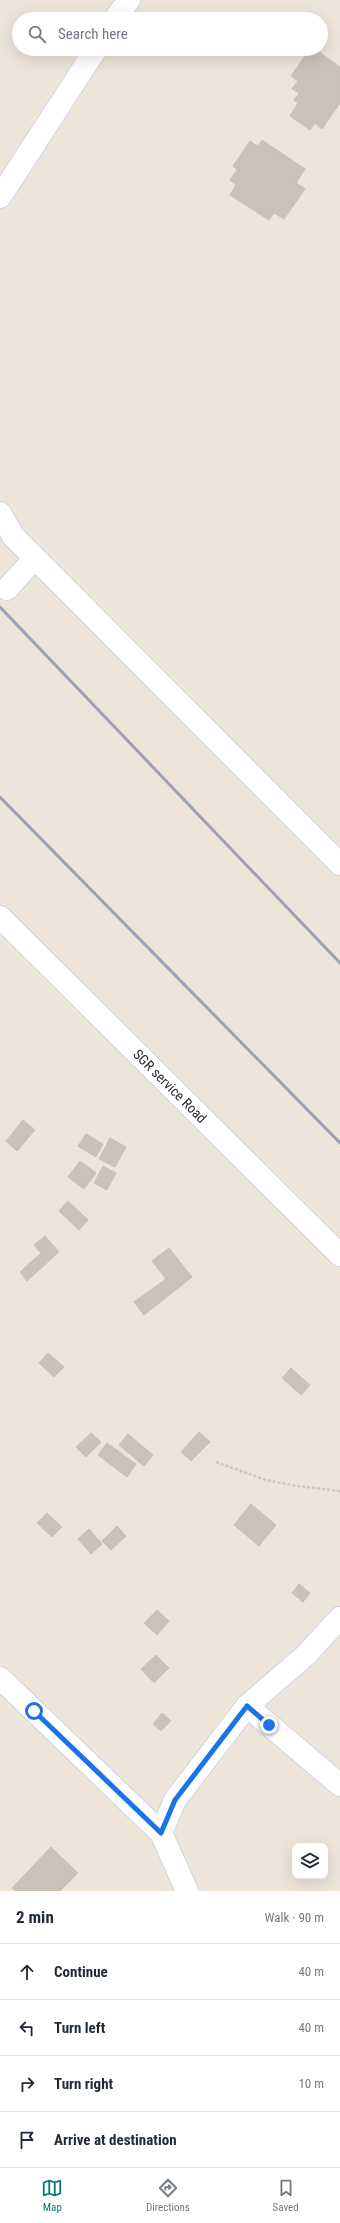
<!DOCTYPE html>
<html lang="en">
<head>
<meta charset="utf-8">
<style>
  :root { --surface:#fff; --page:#f2f2f3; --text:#1f2937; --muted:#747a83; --line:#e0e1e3; --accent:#0f766e }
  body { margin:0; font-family:"Roboto Condensed",sans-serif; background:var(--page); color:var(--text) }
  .controls { position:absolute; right:12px; bottom:12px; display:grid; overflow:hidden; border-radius:8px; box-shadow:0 4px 16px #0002 }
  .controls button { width:36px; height:36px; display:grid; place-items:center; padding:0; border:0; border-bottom:1px solid var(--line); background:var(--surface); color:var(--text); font:20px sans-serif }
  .stop { position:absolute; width:12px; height:12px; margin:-9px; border:3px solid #1a73e8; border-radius:50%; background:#fff }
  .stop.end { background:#1a73e8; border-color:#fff; box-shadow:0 1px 4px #0008 }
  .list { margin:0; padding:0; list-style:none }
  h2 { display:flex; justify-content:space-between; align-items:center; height:52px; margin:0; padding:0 16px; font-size:17px }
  h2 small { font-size:13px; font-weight:400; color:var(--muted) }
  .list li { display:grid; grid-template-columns:26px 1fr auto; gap:12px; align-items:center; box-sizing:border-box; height:56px; padding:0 16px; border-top:1px solid var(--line) }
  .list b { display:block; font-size:15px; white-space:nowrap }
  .list em { font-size:13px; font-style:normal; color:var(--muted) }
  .icon { flex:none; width:22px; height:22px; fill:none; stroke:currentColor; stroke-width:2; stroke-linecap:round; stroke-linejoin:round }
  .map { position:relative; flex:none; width:340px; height:1891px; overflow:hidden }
  .search { position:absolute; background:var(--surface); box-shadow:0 4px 16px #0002; left:12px; right:12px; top:12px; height:44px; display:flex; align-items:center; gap:10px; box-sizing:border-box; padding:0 14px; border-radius:22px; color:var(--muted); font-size:15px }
  .sheet { height:276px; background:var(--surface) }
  nav { display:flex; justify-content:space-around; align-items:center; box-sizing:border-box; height:56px; border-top:1px solid var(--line); background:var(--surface); font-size:11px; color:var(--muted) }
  nav a { display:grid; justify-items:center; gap:2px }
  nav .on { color:var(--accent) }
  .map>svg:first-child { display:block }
  .building { fill:#c8c2b9; stroke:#c9c0b3 }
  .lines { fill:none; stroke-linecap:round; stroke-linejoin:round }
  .minor-casing { stroke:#cfd4e4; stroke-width:24 }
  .path { stroke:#c8c8c8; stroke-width:2.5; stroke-dasharray:3 2; stroke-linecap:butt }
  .minor { stroke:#fff; stroke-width:22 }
  .rail { stroke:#9ca2b6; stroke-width:3 }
  .route { stroke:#1a73e8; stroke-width:5 }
  .labels { text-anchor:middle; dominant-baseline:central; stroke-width:3; stroke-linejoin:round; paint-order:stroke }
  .street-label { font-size:14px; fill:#2a2a2a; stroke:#fff }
</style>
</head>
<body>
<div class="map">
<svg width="340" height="1891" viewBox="0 0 340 1891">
  <rect width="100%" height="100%" fill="#ede4da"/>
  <g class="building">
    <path d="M310,49H315L340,67V103L322,129L315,123L310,130L290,116L298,103L294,100L299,93L292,89L298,81L291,76Z"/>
    <path d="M262,140L305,169L296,183L305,189L284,219L274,213L269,220L230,195L236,185L230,180L237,170L233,166L250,141L258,146Z"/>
    <path d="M23,1120L35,1130L17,1151L6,1141Z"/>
    <path d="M86,1134L103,1144L96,1157L78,1146Z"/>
    <path d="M110,1138L126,1147L115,1167L99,1159Z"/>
    <path d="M80,1161L96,1173L84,1189L68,1177Z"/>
    <path d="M103,1166L116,1173L107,1190L94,1183Z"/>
    <path d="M68,1201L88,1220L79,1230L59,1211Z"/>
    <path d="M45,1236L59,1252L27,1281L20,1272L41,1253L34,1245Z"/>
    <path d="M169,1248L192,1277L144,1315L134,1302L166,1279L152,1261Z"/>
    <path d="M48,1353L64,1367L54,1377L39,1363Z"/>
    <path d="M291,1368L310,1385L301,1395L282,1378Z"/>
    <path d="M199,1432L210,1442L191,1461L181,1452Z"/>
    <path d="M91,1433L101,1442L86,1457L76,1447Z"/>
    <path d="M128,1434L153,1455L144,1466L119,1445Z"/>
    <path d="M107,1443L136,1464L127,1477L98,1455Z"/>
    <path d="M251,1504L276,1525L259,1546L234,1525Z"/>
    <path d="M47,1513L62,1527L52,1537L37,1523Z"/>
    <path d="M117,1526L126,1536L111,1550L102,1541Z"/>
    <path d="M89,1529L102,1544L91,1554L78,1539Z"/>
    <path d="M299,1584L310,1593L303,1602L292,1593Z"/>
    <path d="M157,1610L169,1621L157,1635L144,1623Z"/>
    <path d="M156,1655L169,1668L154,1683L141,1669Z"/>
    <path d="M162,1713L171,1721L161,1731L153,1724Z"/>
    <path d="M51,1847L78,1873L60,1891H16L12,1888Z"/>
  </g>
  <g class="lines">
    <g class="minor-casing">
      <g id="minor">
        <path d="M115,19L129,0"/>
        <path d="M0,197L96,49"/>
        <path d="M0,513L13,536L340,864"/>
        <path d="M7,589L35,558"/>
        <path d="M0,917L340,1255"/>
        <path d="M0,1678L161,1833"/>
        <path d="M247,1706L340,1785"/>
        <path d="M187,1891L161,1833L175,1800L247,1706L306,1655L340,1618"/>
      </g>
    </g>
    <path class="path" d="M216,1462L266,1480L298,1486L340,1491"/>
    <use href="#minor" class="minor"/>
    <g class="rail">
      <path d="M0,607L340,963"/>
      <path d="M0,797L340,1143"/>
    </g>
  </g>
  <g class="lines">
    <path class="route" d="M34,1711L161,1833L175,1800L247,1706L269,1725"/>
  </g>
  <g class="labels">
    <g class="street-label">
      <text transform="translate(170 1086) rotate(45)">SGR service Road</text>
    </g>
  </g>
</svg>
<div class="controls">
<button><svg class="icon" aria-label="layers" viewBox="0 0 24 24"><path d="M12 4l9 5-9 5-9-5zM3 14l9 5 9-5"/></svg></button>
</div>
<div class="stop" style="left:34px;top:1711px"></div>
<div class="stop end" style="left:269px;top:1725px"></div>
<div class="search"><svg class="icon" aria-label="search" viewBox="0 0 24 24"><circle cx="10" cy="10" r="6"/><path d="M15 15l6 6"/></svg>Search here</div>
</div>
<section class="sheet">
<h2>2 min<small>Walk · 90 m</small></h2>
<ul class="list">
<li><svg class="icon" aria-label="ahead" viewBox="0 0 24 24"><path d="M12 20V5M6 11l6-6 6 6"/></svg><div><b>Continue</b></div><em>40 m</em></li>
<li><svg class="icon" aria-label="left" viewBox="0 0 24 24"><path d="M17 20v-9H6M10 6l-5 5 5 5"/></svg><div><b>Turn left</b></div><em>40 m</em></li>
<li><svg class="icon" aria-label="right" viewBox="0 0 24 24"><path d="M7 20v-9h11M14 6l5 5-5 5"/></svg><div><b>Turn right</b></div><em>10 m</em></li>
<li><svg class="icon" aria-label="arrive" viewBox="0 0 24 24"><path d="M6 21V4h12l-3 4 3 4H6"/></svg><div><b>Arrive at destination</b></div></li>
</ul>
</section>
<nav>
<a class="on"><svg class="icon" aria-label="map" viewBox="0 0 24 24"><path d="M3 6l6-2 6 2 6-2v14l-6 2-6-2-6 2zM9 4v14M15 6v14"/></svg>Map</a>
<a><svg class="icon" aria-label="directions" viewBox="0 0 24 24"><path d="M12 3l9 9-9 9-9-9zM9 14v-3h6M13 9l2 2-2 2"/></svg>Directions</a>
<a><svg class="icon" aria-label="saved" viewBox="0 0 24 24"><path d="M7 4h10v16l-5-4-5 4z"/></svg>Saved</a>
</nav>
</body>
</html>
